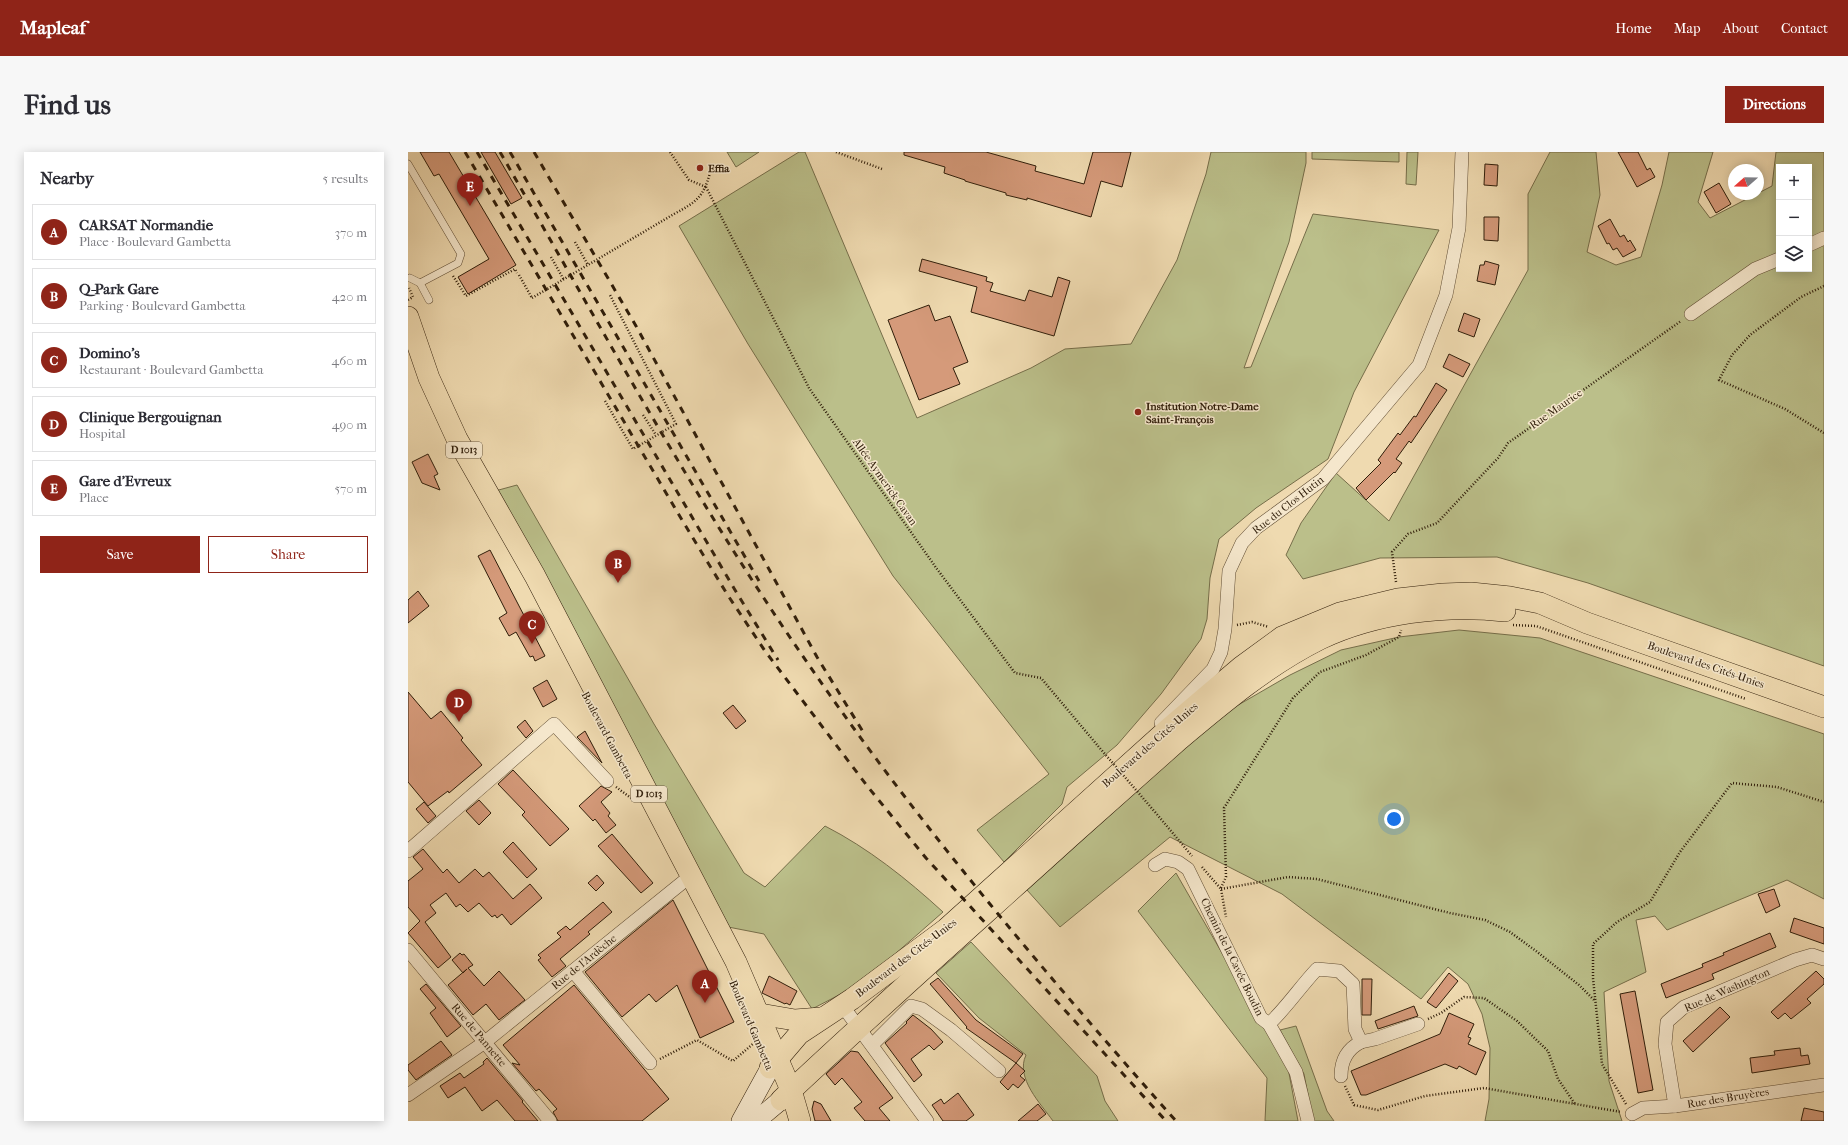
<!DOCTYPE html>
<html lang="en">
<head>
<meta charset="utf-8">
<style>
  :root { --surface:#fff; --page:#f7f7f7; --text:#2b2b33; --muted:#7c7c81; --line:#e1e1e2; --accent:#8f2418 }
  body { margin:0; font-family:"IM FELL French Canon",serif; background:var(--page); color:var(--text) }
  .controls { position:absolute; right:12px; top:12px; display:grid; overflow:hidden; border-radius:0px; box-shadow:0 2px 10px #0003 }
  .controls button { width:36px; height:36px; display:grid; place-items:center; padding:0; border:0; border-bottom:1px solid var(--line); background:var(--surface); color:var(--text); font:20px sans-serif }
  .compass { position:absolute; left:1320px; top:12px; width:36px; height:36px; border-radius:50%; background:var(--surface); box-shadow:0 2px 10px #0003; rotate:250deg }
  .you { position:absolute; left:986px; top:667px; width:14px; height:14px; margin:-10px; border:3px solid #fff; border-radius:50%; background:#1a73e8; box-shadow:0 0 0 6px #1a73e833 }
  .badge { display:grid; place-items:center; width:26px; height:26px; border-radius:50%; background:var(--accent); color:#fff; font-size:13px; font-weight:700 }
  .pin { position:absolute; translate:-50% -33px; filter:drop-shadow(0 1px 2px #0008) }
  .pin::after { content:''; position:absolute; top:21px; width:14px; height:12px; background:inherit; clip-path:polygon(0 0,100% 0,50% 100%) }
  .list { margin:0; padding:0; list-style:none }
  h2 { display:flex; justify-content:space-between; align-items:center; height:52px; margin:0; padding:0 16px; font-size:17px }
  h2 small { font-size:13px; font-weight:400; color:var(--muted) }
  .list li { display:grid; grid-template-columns:26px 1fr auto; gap:12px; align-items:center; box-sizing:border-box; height:56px; margin:0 8px 8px; padding:0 8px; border:1px solid var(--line); border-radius:0px }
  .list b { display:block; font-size:15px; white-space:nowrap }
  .list p { margin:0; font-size:13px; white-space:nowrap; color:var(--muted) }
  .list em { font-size:13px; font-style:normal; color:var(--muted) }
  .actions { display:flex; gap:8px; padding:12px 16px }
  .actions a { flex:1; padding:9px 0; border:1px solid var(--accent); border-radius:0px; text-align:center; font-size:14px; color:var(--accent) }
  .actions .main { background:var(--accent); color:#fff }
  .icon { flex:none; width:22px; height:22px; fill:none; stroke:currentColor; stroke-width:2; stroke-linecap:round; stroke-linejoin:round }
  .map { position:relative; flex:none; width:1416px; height:969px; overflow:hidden; border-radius:0px }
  header { display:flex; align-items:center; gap:24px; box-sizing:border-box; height:56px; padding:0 20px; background:var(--accent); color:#fff }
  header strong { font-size:19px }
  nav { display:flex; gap:22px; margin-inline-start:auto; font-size:14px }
  .intro { display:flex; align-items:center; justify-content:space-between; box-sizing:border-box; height:96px; padding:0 24px }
  h1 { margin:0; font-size:28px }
  .button { padding:10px 18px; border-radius:0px; background:var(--accent); color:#fff; font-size:14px; font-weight:700 }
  main { display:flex; gap:24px; padding:0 24px }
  aside { flex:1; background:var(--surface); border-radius:0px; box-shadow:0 2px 10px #0003 }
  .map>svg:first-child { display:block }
  .green { fill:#bbbf8a; stroke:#766e4a; fill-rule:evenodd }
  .building { fill:#d59a7a; stroke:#301e0a }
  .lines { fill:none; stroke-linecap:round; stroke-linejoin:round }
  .lane-casing { stroke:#604d34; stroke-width:8 }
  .street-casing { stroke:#604d34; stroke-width:14 }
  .secondary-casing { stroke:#301e0a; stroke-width:20 }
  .primary-casing { stroke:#301e0a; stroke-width:22 }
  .path { stroke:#301e0a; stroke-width:2.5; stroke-dasharray:1 2; stroke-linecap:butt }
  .lane { stroke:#f5e7cc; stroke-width:7 }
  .street { stroke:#f5e7cc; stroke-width:13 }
  .secondary { stroke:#f5e7cc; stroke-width:19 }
  .primary { stroke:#efdab0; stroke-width:21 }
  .rail { stroke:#301e0a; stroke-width:3; stroke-dasharray:7 7; stroke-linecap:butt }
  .path-bridge { stroke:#301e0a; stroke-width:2.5; stroke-dasharray:1 2; stroke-linecap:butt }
  .poi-dot { fill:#8f2418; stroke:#f5e7cc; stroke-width:1.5 }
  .labels { text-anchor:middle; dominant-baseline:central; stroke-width:3; stroke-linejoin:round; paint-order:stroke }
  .shield { fill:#f5e7cc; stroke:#6b5a44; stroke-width:1 }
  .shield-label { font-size:10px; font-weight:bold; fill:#301e0a }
  .poi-label { font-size:11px; font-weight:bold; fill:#301e0a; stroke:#f5e7cc; text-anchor:start }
  .street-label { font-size:11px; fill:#301e0a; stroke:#f5e7cc }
</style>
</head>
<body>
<header>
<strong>Mapleaf</strong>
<nav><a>Home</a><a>Map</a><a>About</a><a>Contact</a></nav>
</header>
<div class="intro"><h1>Find us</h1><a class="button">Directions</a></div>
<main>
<aside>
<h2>Nearby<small>5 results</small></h2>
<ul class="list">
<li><span class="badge">A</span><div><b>CARSAT Normandie</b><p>Place · Boulevard Gambetta</p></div><em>370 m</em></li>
<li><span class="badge">B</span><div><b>Q-Park Gare</b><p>Parking · Boulevard Gambetta</p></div><em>420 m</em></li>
<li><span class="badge">C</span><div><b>Domino's</b><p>Restaurant · Boulevard Gambetta</p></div><em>460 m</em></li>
<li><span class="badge">D</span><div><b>Clinique Bergouignan</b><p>Hospital</p></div><em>490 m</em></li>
<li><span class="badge">E</span><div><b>Gare d'Evreux</b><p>Place</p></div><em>570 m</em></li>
</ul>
<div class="actions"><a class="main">Save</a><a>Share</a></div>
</aside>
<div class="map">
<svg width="1416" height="969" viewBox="0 0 1416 969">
  <rect width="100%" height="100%" fill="#efdab0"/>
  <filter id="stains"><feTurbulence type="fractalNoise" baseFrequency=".005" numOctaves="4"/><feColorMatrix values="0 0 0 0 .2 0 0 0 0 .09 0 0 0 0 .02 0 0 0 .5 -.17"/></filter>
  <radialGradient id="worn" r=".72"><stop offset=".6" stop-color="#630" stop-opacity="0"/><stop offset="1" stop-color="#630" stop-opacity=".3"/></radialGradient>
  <g class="green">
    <path d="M319,0H351L328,15Z"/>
    <path d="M391,0H397L509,266L623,216L657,197L723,192L769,108L798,22L803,0H898V11L881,90L836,216L843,215L905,62L1031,78L946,240L920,307L848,356L811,387L802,426L799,467L793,487L753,542L709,593L659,635L654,652L596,710L569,678L641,622L485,424L340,192L271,74Z"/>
    <path d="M904,0H991V10L904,7Z"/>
    <path d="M999,0H1010L1008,33L998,32Z"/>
    <path d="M1142,0H1188L1192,43L1179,100L1208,113L1233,105L1254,33L1261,0H1305L1290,50L1302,66L1364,34L1368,0H1416V514L1180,431L1089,405L972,406L895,427L878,403L893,371L928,321L981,369L1120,118V42ZM1371,15H1401V117H1371Z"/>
    <path d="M109,333L246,572L336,721L357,735L417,674C460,696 499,727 535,760L454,831L404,857L356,782L315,774L87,339Z"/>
    <path d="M1051,478L1132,486L1416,582V747L1379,728L1259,778L1247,764L1228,768L1238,820L1196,840L1201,929L1214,969H1077L1081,947L1082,896L1074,862L1060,832L1040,815L1013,847L874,742L762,685L652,775L619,738L813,563L882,523L933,498L991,485Z"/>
    <path d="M768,721L880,916L890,969H857L859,926L730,759Z"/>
    <path d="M563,790L689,924L697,949L710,969H645C633,952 607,926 618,903L571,866L528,821Z"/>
    <path d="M888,874L919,959L926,969H905L896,922L872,878Z"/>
  </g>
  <g class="building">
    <path d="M12,0H41L108,113L60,142L50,125L81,107L31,22L26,24Z"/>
    <path d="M73,0H87L114,46L103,52Z"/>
    <path d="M496,0H578L628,14L627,19L676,32L685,0H723L714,35L693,29L683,65L619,46V48L598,43V41L557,29V28L536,21L537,15L496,3Z"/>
    <path d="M1210,0H1230L1239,18L1242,16L1247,25L1229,35Z"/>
    <path d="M1077,12L1090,13L1089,34L1076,33Z"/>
    <path d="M1311,31L1323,52L1308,61L1296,40Z"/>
    <path d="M1076,65H1091L1090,89L1076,88Z"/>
    <path d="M1202,67L1212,85L1216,83L1220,90L1222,88L1228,98L1215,105L1209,96L1205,98L1201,91L1199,92L1190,74Z"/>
    <path d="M514,107L579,125L578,129L585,131L582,139L617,149L621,138L644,145L650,125L662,129L646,184L563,160L569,135L511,119Z"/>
    <path d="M1077,109L1091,113L1087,133L1069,129L1072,113H1076Z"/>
    <path d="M521,153L527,169L542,164L560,210L545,216L552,232L511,248L480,168Z"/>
    <path d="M1056,161L1072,167L1066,185L1050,179Z"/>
    <path d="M1041,202L1062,212L1055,225L1035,215Z"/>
    <path d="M1028,231L1039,238L1003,291L1001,289L988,307L994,311L987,321L986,320L958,348L948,336L973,311L970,308L990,281L992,283L1006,264L1008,265Z"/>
    <path d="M20,302L30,322L26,324L32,338L14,331L4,310Z"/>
    <path d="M82,398L137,504L127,509L125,504L122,505L108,480L101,484L91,466L99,461L70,404Z"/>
    <path d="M10,439L21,454L0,471V448Z"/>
    <path d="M139,528L149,547L135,555L125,536Z"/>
    <path d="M0,540L23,567L33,559L55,586L53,588L74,613L41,641L40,639L20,654L0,630Z"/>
    <path d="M325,553L338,569L328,577L315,561Z"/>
    <path d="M117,568L125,579L118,586L109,575Z"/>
    <path d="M177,579L194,611L169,585Z"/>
    <path d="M105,618L161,677L142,694L114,663L117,660L90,632Z"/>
    <path d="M193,634L204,640L193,650L202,661L200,664L208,673L198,681L187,667L185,669L171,654Z"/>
    <path d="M71,648L83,661L71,673L58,659Z"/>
    <path d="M16,650L28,664L20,671L8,657Z"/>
    <path d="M204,682L245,731L233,741L190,694Z"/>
    <path d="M105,690L129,717L119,726L95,700Z"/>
    <path d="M15,697L35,721L39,717L51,731L67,717L75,725L81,720L105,747L122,732L134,746L103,773L94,762L89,766L87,763L84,765L71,751L60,760L52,752L48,755L38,741L22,753L28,761L17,770L43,805L30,816L0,781L12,769L0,755V729L15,717L5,705Z"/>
    <path d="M189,723L196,731L188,739L180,731Z"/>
    <path d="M1366,737L1372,754L1358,761L1350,742Z"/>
    <path d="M265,748L326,870L292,886L269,833L248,850L241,842L214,865L177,820Z"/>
    <path d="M195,750L204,760L180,780L182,782L152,807L158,814L144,825L130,808L133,806L130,803L153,785L149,781L158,774L162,778Z"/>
    <path d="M1386,766L1416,776V792L1382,780Z"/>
    <path d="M1362,781L1368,795L1304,822L1306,827L1258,846L1253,832L1295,815L1294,812L1316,803L1315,801Z"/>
    <path d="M52,801L54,803L56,802L65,813L60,816L76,834L91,819L117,848L91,868L78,852L65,863L40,833L59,817L55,821L44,808Z"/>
    <path d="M1408,819L1416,827V832L1399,847L1403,851L1383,867L1377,861L1370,867L1363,860Z"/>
    <path d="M1041,821L1050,829L1028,856L1019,850Z"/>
    <path d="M361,824L389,839L382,853L378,851L377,852L354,841Z"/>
    <path d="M530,826L568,868L615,902L608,911L558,876L559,875L522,832Z"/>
    <path d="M954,827H964L963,863H954Z"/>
    <path d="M18,832L53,874L39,885L22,861L28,856L12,837Z"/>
    <path d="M166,833L261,947L234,969H150L145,960L149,957L131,937L128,939L104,911L112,913L95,893Z"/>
    <path d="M1227,839L1245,938L1230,941L1212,842Z"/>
    <path d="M1006,854L1010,864L970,877L967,869Z"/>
    <path d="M1312,855L1322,865L1285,900L1275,889Z"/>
    <path d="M1041,861L1066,872L1060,885L1063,886L1060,892L1078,900L1068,923L1051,914L1049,917L1037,912L958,943H953L943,919L1032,882Z"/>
    <path d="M505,863L523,877L535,890L526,898L521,893L503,907L514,923L506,930L477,891L499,871L498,870Z"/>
    <path d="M33,889L44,903L8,928L0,918V913Z"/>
    <path d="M1392,896L1393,904L1400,903L1402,912L1344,921L1342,906L1367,903L1366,899Z"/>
    <path d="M443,899L450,900L485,946L471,956L482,969H457L446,956L454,950L434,926L427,933L418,922Z"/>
    <path d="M79,906L115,949L114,950L130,969H107L89,948L74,959L57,935L40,946L32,934L52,921L56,926L76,912L75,910Z"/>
    <path d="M608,911L617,919L612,924L617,928L610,936L605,932L600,938L592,930Z"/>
    <path d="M550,941L566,963L558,969H535L524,953L533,947L536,952Z"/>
    <path d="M406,949L413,952L423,969H407L404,957Z"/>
    <path d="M630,952L638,962L629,969H610Z"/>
    <path d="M1396,956L1416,960V969H1393Z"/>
  </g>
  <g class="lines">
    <g class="lane-casing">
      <g id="lane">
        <path d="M0,12L53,102L50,111L12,131"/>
        <path d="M2,126L12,131L21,148"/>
      </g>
    </g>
    <g class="street-casing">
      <g id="street">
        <path d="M1401,93L1416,86"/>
        <path d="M1283,162L1347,117L1371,107"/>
        <path d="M753,571L805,517L813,500L817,477L821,419L834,391L848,376L915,327L1011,213L1038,143L1051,76L1054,0"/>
        <path d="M0,699L146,572L199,629"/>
        <path d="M747,713L757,707L770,710L780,717L853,866L861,872L888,920L900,969"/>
        <path d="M0,798L142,969"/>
        <path d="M165,819L242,911"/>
        <path d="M434,853L519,969"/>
        <path d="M861,872C879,855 892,835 909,817L931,819L945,832L947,877L953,890L967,887L1010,872"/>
        <path d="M464,893L503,854L514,857L543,878L591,919"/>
        <path d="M933,924C933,909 939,897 953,890"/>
        <path d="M0,943L77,890L275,730"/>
        <path d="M1267,954L1257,892L1259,870L1276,855L1387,808L1404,803L1416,807"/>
        <path d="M1224,962L1235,956L1267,954L1416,933"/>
      </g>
    </g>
    <g class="secondary-casing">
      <g id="secondary">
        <path d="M333,969L362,916"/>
        <path d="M348,969L373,948"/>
      </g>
    </g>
    <g class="primary-casing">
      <g id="primary">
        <path d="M0,165L21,226L49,287L127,424L328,810L383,938L392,969"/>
        <path d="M351,862L387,868L413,866"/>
        <path d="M362,916L391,882L444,847L538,777L760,577L833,515L874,485L932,461L990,447L1035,442L1063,441L1102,445L1132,451L1179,471L1416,555"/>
        <path d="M373,948C468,858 567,771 664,683C700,651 736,619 772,587C816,550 860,513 912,487C967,461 1036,452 1097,459"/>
      </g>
    </g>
    <g class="path">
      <path d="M262,0L281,28L298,35"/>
      <path d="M428,0L474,17"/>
      <path d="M298,35L401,236L529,417L607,521L633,526L690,594"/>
      <path d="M266,62C288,50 295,46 302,21"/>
      <path d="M167,90L180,113"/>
      <path d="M143,105L156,128"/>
      <path d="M111,123L124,146"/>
      <path d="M45,124L58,144L107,117L109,121"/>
      <path d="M1416,134L1393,145L1342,183L1324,203L1311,228L1377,257L1416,281"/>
      <path d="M0,148L5,145L1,136"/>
      <path d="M197,249L225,297L268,272L202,143"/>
      <path d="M235,263L248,283"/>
      <path d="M988,430L984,400L1000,382L1029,371L1090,306L1100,291L1273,169"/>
      <path d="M829,473L844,470L861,475"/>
      <path d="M1105,473L1128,474L1338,547"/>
      <path d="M208,635L223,646"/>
      <path d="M747,660L784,704"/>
      <path d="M794,715L813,737L818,765"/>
      <path d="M813,736L818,725L816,656L885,546L912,520L958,503L991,485L993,478"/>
      <path d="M813,737L880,725L909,727L1042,761L1077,768L1102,780L1128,799L1171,833L1187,849"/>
      <path d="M1020,867L1033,861L1056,845L1076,846L1109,869L1140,899L1150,927L1167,952"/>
      <path d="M252,907L289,888L325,909L346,891"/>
      <path d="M937,934L946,953L970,958L1017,944L1076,936L1213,960"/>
      <path d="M1218,952L1194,912L1185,826V792L1209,770L1242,750L1272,700L1324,631L1369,635L1416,650"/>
    </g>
    <use href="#lane" class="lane"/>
    <use href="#street" class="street"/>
    <use href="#secondary" class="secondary"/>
    <use href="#primary" class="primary"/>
    <g class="rail">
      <path d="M57,0L274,368L319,442L357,499L460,635L518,706L758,969"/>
      <path d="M69,0L327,438L370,508"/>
      <path d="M92,0C189,168 282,340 392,500C505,666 635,819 768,969"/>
      <path d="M102,0L351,429"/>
      <path d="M126,0L228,174L409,505L457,583"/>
    </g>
    <g class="path-bridge">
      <path d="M124,146L266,62"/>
      <path d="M690,594L747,660"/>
    </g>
  </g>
  <g class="poi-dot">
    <circle cx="292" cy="16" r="4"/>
    <circle cx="730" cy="260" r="4"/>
  </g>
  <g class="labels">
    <g class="shield">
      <rect x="38" y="290" width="36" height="16" rx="3"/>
      <rect x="223" y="634" width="36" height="16" rx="3"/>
    </g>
    <g class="shield-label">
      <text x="56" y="298">D 1013</text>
      <text x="241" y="642">D 1013</text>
    </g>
    <g class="poi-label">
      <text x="300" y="16">Effia</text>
      <text x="738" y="254">Institution Notre‐Dame<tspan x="738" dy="13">Saint‐François</tspan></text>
    </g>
    <g class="street-label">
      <text transform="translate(1148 257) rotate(-35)">Rue Maurice</text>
      <text transform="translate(477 330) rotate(55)">Allée Aymerick Cavan</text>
      <text transform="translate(880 353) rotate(-38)">Rue du Clos Hutin</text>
      <text transform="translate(1298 513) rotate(19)">Boulevard des Cités-Unies</text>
      <text transform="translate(199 583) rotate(62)">Boulevard Gambetta</text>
      <text transform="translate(742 593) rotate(-41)">Boulevard des Cités-Unies</text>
      <text transform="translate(824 805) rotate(64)">Chemin de la Cavée Boudin</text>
      <text transform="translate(498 806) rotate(-37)">Boulevard des Cités-Unies</text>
      <text transform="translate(176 810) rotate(-39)">Rue de l'Ardèche</text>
      <text transform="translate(1319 838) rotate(-24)">Rue de Washington</text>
      <text transform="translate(343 873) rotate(67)">Boulevard Gambetta</text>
      <text transform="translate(71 883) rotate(50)">Rue de Pannette</text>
      <text transform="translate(1320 946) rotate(-9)">Rue des Bruyères</text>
    </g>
  </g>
  <rect width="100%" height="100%" filter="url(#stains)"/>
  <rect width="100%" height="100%" fill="url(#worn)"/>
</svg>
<div class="controls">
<button>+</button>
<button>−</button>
<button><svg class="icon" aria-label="layers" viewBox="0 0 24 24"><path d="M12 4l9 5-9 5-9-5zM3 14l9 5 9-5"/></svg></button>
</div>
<svg class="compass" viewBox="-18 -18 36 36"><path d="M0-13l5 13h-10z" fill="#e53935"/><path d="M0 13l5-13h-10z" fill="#7c7c81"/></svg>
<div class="you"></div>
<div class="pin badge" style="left:297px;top:851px">A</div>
<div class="pin badge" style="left:210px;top:431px">B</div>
<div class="pin badge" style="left:124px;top:492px">C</div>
<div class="pin badge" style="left:51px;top:570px">D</div>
<div class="pin badge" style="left:62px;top:54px">E</div>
</div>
</main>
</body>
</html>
